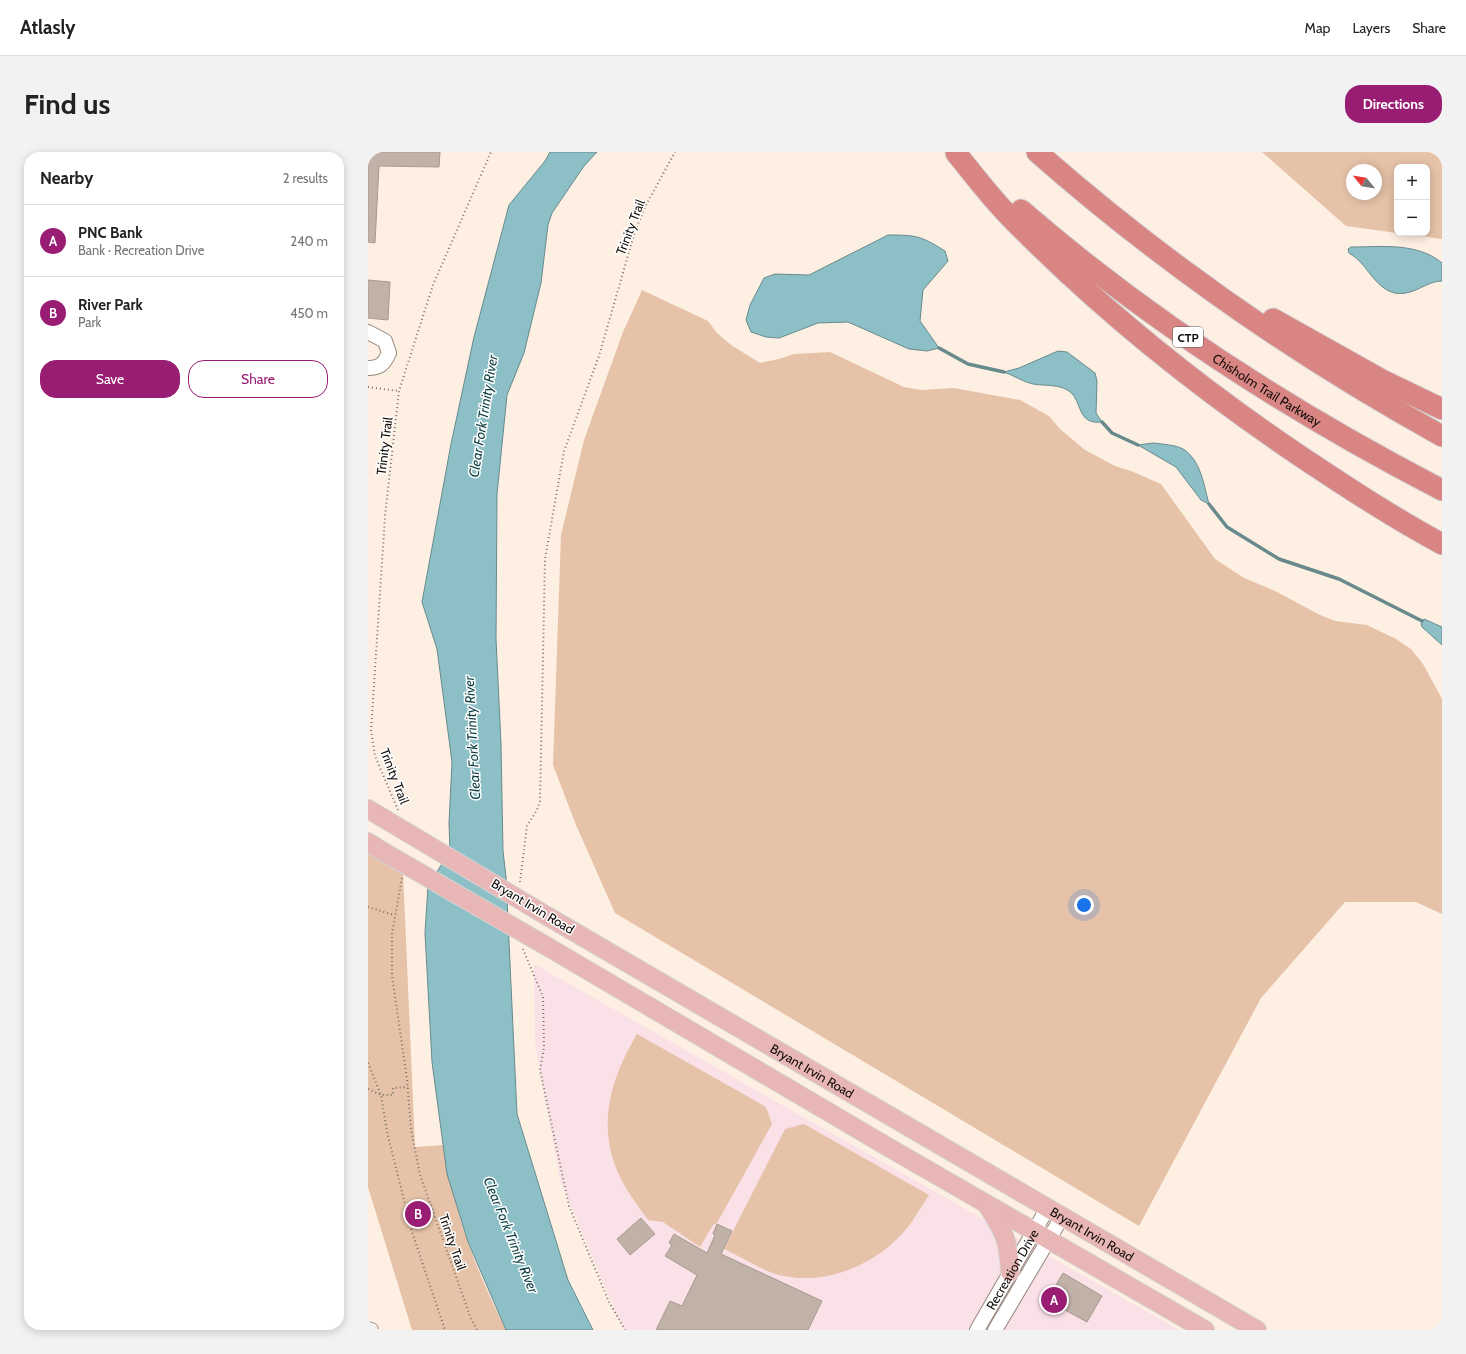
<!DOCTYPE html>
<html lang="en">
<head>
<meta charset="utf-8">
<style>
  :root { --surface:#fff; --page:#f2f2f2; --text:#222; --muted:#767676; --line:#e0e0e0; --accent:#9a1d74 }
  body { margin:0; font-family:Cabin,sans-serif; background:var(--page); color:var(--text) }
  .controls { position:absolute; right:12px; top:12px; display:grid; overflow:hidden; border-radius:8px; box-shadow:0 2px 10px #0003 }
  .controls button { width:36px; height:36px; display:grid; place-items:center; padding:0; border:0; border-bottom:1px solid var(--line); background:var(--surface); color:var(--text); font:20px sans-serif }
  .compass { position:absolute; left:978px; top:12px; width:36px; height:36px; border-radius:50%; background:var(--surface); box-shadow:0 2px 10px #0003; rotate:300deg }
  .you { position:absolute; left:716px; top:753px; width:14px; height:14px; margin:-10px; border:3px solid #fff; border-radius:50%; background:#1a73e8; box-shadow:0 0 0 6px #1a73e833 }
  .badge { display:grid; place-items:center; width:26px; height:26px; border-radius:50%; background:var(--accent); color:#fff; font-size:13px; font-weight:700 }
  .pin { position:absolute; translate:-50% -50%; border:2px solid #fff; box-shadow:0 1px 4px #0006 }
  .list { margin:0; padding:0; list-style:none }
  h2 { display:flex; justify-content:space-between; align-items:center; height:52px; margin:0; padding:0 16px; font-size:17px }
  h2 small { font-size:13px; font-weight:400; color:var(--muted) }
  .list li { display:grid; grid-template-columns:26px 1fr auto; gap:12px; align-items:center; box-sizing:border-box; height:72px; padding:0 16px; border-top:1px solid var(--line) }
  .list b { display:block; font-size:15px; white-space:nowrap }
  .list p { margin:0; font-size:13px; white-space:nowrap; color:var(--muted) }
  .list em { font-size:13px; font-style:normal; color:var(--muted) }
  .actions { display:flex; gap:8px; padding:12px 16px }
  .actions a { flex:1; padding:9px 0; border:1px solid var(--accent); border-radius:16px; text-align:center; font-size:14px; color:var(--accent) }
  .actions .main { background:var(--accent); color:#fff }
  .map { position:relative; flex:none; width:1074px; height:1178px; overflow:hidden; border-radius:16px }
  header { display:flex; align-items:center; gap:24px; box-sizing:border-box; height:56px; padding:0 20px; background:var(--surface); border-bottom:1px solid var(--line) }
  header strong { font-size:19px }
  nav { display:flex; gap:22px; margin-inline-start:auto; font-size:14px }
  .intro { display:flex; align-items:center; justify-content:space-between; box-sizing:border-box; height:96px; padding:0 24px }
  h1 { margin:0; font-size:28px }
  .button { padding:10px 18px; border-radius:16px; background:var(--accent); color:#fff; font-size:14px; font-weight:700 }
  main { display:flex; gap:24px; padding:0 24px }
  aside { flex:1; background:var(--surface); border-radius:16px; box-shadow:0 2px 10px #0003 }
  .map>svg:first-child { display:block }
  .commercial { fill:#fae0e7 }
  .green { fill:#e5c2a8; fill-rule:evenodd }
  .water { fill:#8dc0c6; stroke:#688a8d }
  .lines { fill:none; stroke-linecap:round; stroke-linejoin:round }
  .stream { stroke:#688a8d; stroke-width:3.5 }
  .building { fill:#c1b2a8; stroke:#a89990 }
  .minor-casing { stroke:#94867c; stroke-width:16 }
  .major-casing { stroke:#d4d3d3; stroke-width:20 }
  .highway-casing { stroke:#d4d3d3; stroke-width:23 }
  .path { stroke:#7c736b; stroke-width:2; stroke-dasharray:1 3; stroke-linecap:butt }
  .minor { stroke:#fff; stroke-width:14 }
  .major { stroke:#e8b6b5; stroke-width:18 }
  .highway { stroke:#d88583; stroke-width:21 }
  .major-bridge-casing { stroke:#d4d3d3; stroke-width:20; stroke-linecap:butt }
  .major-bridge { stroke:#e8b6b5; stroke-width:18 }
  .labels { text-anchor:middle; dominant-baseline:central; stroke-width:3; stroke-linejoin:round; paint-order:stroke }
  .shield { fill:#fff; stroke:#585552; stroke-width:1 }
  .shield-label { font-size:12px; font-weight:bold; fill:#110c08 }
  .street-label { font-size:13px; fill:#110c08; stroke:#fff }
  .water-label { font-size:14px; font-style:italic; fill:#0b3d42; stroke:#fff }
</style>
</head>
<body>
<header>
<strong>Atlasly</strong>
<nav><a>Map</a><a>Layers</a><a>Share</a></nav>
</header>
<div class="intro"><h1>Find us</h1><a class="button">Directions</a></div>
<main>
<aside>
<h2>Nearby<small>2 results</small></h2>
<ul class="list">
<li><span class="badge">A</span><div><b>PNC Bank</b><p>Bank · Recreation Drive</p></div><em>240 m</em></li>
<li><span class="badge">B</span><div><b>River Park</b><p>Park</p></div><em>450 m</em></li>
</ul>
<div class="actions"><a class="main">Save</a><a>Share</a></div>
</aside>
<div class="map">
<svg width="1074" height="1178" viewBox="0 0 1074 1178">
  <rect width="100%" height="100%" fill="#feefe3"/>
  <path class="commercial" d="M166,812L811,1178H255L192,1028L167,890Z"/>
  <g class="green">
    <path d="M894,0H1074V87L1030,81H1059V15H1029V81L978,74ZM984,18H1008V42H984Z"/>
    <path d="M274,138L340,169L349,181L363,193L392,211L411,207L426,202L462,200L536,235L553,238L586,236L652,248L681,264L692,277L717,298L747,314L763,319L793,332L847,407L876,426L907,439L952,463L967,469L999,473L1028,487L1043,497L1055,512L1074,547V762L1048,750H977L893,846L771,1074L247,761L208,673L185,613L193,383L216,288L255,180Z"/>
    <path d="M0,700L35,720L47,995L76,993C84,1057 109,1121 138,1178H44L0,1035Z"/>
    <path d="M269,882L398,955L404,972L349,1071L345,1073L332,1095L295,1070L280,1068C268,1051 254,1033 247,1013C230,968 245,922 269,882Z"/>
    <path d="M436,972L561,1043C555,1052 549,1062 543,1071C513,1111 460,1135 411,1123C395,1119 372,1104 356,1097L417,977Z"/>
  </g>
  <g class="water">
    <path d="M182,0H229L216,14L184,61L180,73L173,131L156,201L139,243L129,342L128,487L133,592L135,699L138,725L149,962L200,1128L225,1178H138L100,1090L79,1022L64,910L57,781L60,734L82,699L81,671L84,610L69,497L54,450L83,292L106,185L141,53L177,9Z"/>
    <path d="M520,83C549,83 553,84 577,99L580,109L555,138L552,169L571,196L559,199L541,197L480,170L450,171L411,186L398,185L383,180L378,168L382,153L396,126L407,122L441,123Z"/>
    <path d="M983,95C1014,95 1049,90 1074,111V129C1062,129 1053,137 1042,140C1019,147 1008,129 995,113C991,108 986,104 981,101L980,97Z"/>
    <path d="M690,199L699,200L727,221L729,229L728,261L734,270C708,273 715,249 701,239C691,232 677,234 665,232C655,230 645,223 636,220L651,216Z"/>
    <path d="M785,291C794,292 808,293 815,297C833,308 836,334 841,352L833,348L808,315L770,293Z"/>
    <path d="M1056,467L1074,475V493L1054,475L1053,472Z"/>
  </g>
  <g class="lines">
    <g class="stream">
      <path d="M571,196L600,212L636,220"/>
      <path d="M734,270L744,281L770,293"/>
      <path d="M841,352L859,375L911,407L971,427L1054,469"/>
    </g>
  </g>
  <g class="building">
    <path d="M0,0H72L71,15L11,14L7,91L0,90Z"/>
    <path d="M0,128L22,130L20,168L0,166Z"/>
    <path d="M273,1066L287,1082L262,1103L249,1087Z"/>
    <path d="M349,1072L364,1079L353,1102L454,1149L440,1178H288L302,1149L314,1154L329,1123L297,1104L304,1093L301,1091L306,1082L339,1101L347,1083L345,1082Z"/>
    <path d="M695,1121L734,1144L719,1170L679,1148Z"/>
  </g>
  <g class="lines">
    <g class="minor-casing">
      <g id="minor">
        <path d="M0,180L17,189L21,201C16,212 12,216 0,216"/>
        <path d="M0,1177L3,1178"/>
        <path id="s1" d="M609,1178L679,1057"/>
        <path d="M627,1178L694,1065"/>
      </g>
    </g>
    <g class="major-casing">
      <g id="major">
        <path d="M0,657L15,666"/>
        <path d="M0,690L14,699"/>
        <path id="s2" d="M179,764L889,1178"/>
        <path d="M180,795L520,995L837,1178"/>
        <path d="M619,1053C636,1079 641,1089 642,1120"/>
      </g>
    </g>
    <g class="highway-casing">
      <g id="highway">
        <path d="M669,0C793,109 929,204 1074,284"/>
        <path d="M588,1C606,23 623,46 643,66C729,154 827,233 929,302C977,334 1024,365 1074,392"/>
        <path id="s3" d="M653,58C780,168 925,261 1074,338"/>
        <path d="M905,167L1014,228L1074,257"/>
      </g>
    </g>
    <g class="path">
      <path d="M0,235L31,239"/>
      <path d="M30,658L7,604L3,579L17,364L31,239L65,133L123,0"/>
      <path d="M34,726L24,782V824L39,927L43,977L52,1023L102,1164L109,1178"/>
      <path d="M152,730L159,674L169,658L172,649L177,407L196,299L231,204L267,79L278,53L307,0"/>
      <path d="M0,755L26,763"/>
      <path d="M155,797L175,845L176,896L172,918L201,1054L241,1150L257,1178"/>
      <path d="M0,911L13,943L19,980L44,1080L77,1178"/>
      <path d="M0,937L13,943H25V936L40,935"/>
    </g>
    <use href="#minor" class="minor"/>
    <use href="#major" class="major"/>
    <use href="#highway" class="highway"/>
    <g class="major-bridge-casing">
      <g id="major-bridge">
        <path d="M15,666L179,764"/>
        <path d="M14,699L180,795"/>
      </g>
    </g>
    <use href="#major-bridge" class="major-bridge"/>
  </g>
  <g class="labels">
    <rect class="shield" x="805" y="175" width="30" height="20" rx="3"/>
    <g class="shield-label">
      <text x="820" y="185">CTP</text>
    </g>
    <g class="street-label">
      <text transform="translate(262 75) rotate(-69)">Trinity Trail</text>
      <text stroke="none"><textPath href="#s3" startOffset="305">Chisholm Trail Parkway</textPath></text>
      <text transform="translate(16 294) rotate(-83)">Trinity Trail</text>
      <text transform="translate(27 624) rotate(69)">Trinity Trail</text>
      <text transform="translate(165 754) rotate(31)">Bryant Irvin Road</text>
      <text stroke="none"><textPath href="#s2" startOffset="307">Bryant Irvin Road</textPath></text>
      <text stroke="none"><textPath href="#s2" startOffset="631">Bryant Irvin Road</textPath></text>
      <text transform="translate(85 1090) rotate(71)">Trinity Trail</text>
      <text stroke="none"><textPath href="#s1" startOffset="70">Recreation Drive</textPath></text>
    </g>
    <g class="water-label">
      <text transform="translate(115 264) rotate(-81)">Clear Fork Trinity River</text>
      <text transform="translate(104 586) rotate(-93)">Clear Fork Trinity River</text>
      <text transform="translate(143 1083) rotate(68)">Clear Fork Trinity River</text>
    </g>
  </g>
</svg>
<div class="controls">
<button>+</button>
<button>−</button>
</div>
<svg class="compass" viewBox="-18 -18 36 36"><path d="M0-13l5 13h-10z" fill="#e53935"/><path d="M0 13l5-13h-10z" fill="#767676"/></svg>
<div class="you"></div>
<div class="pin badge" style="left:686px;top:1148px">A</div>
<div class="pin badge" style="left:50px;top:1062px">B</div>
</div>
</main>
</body>
</html>
